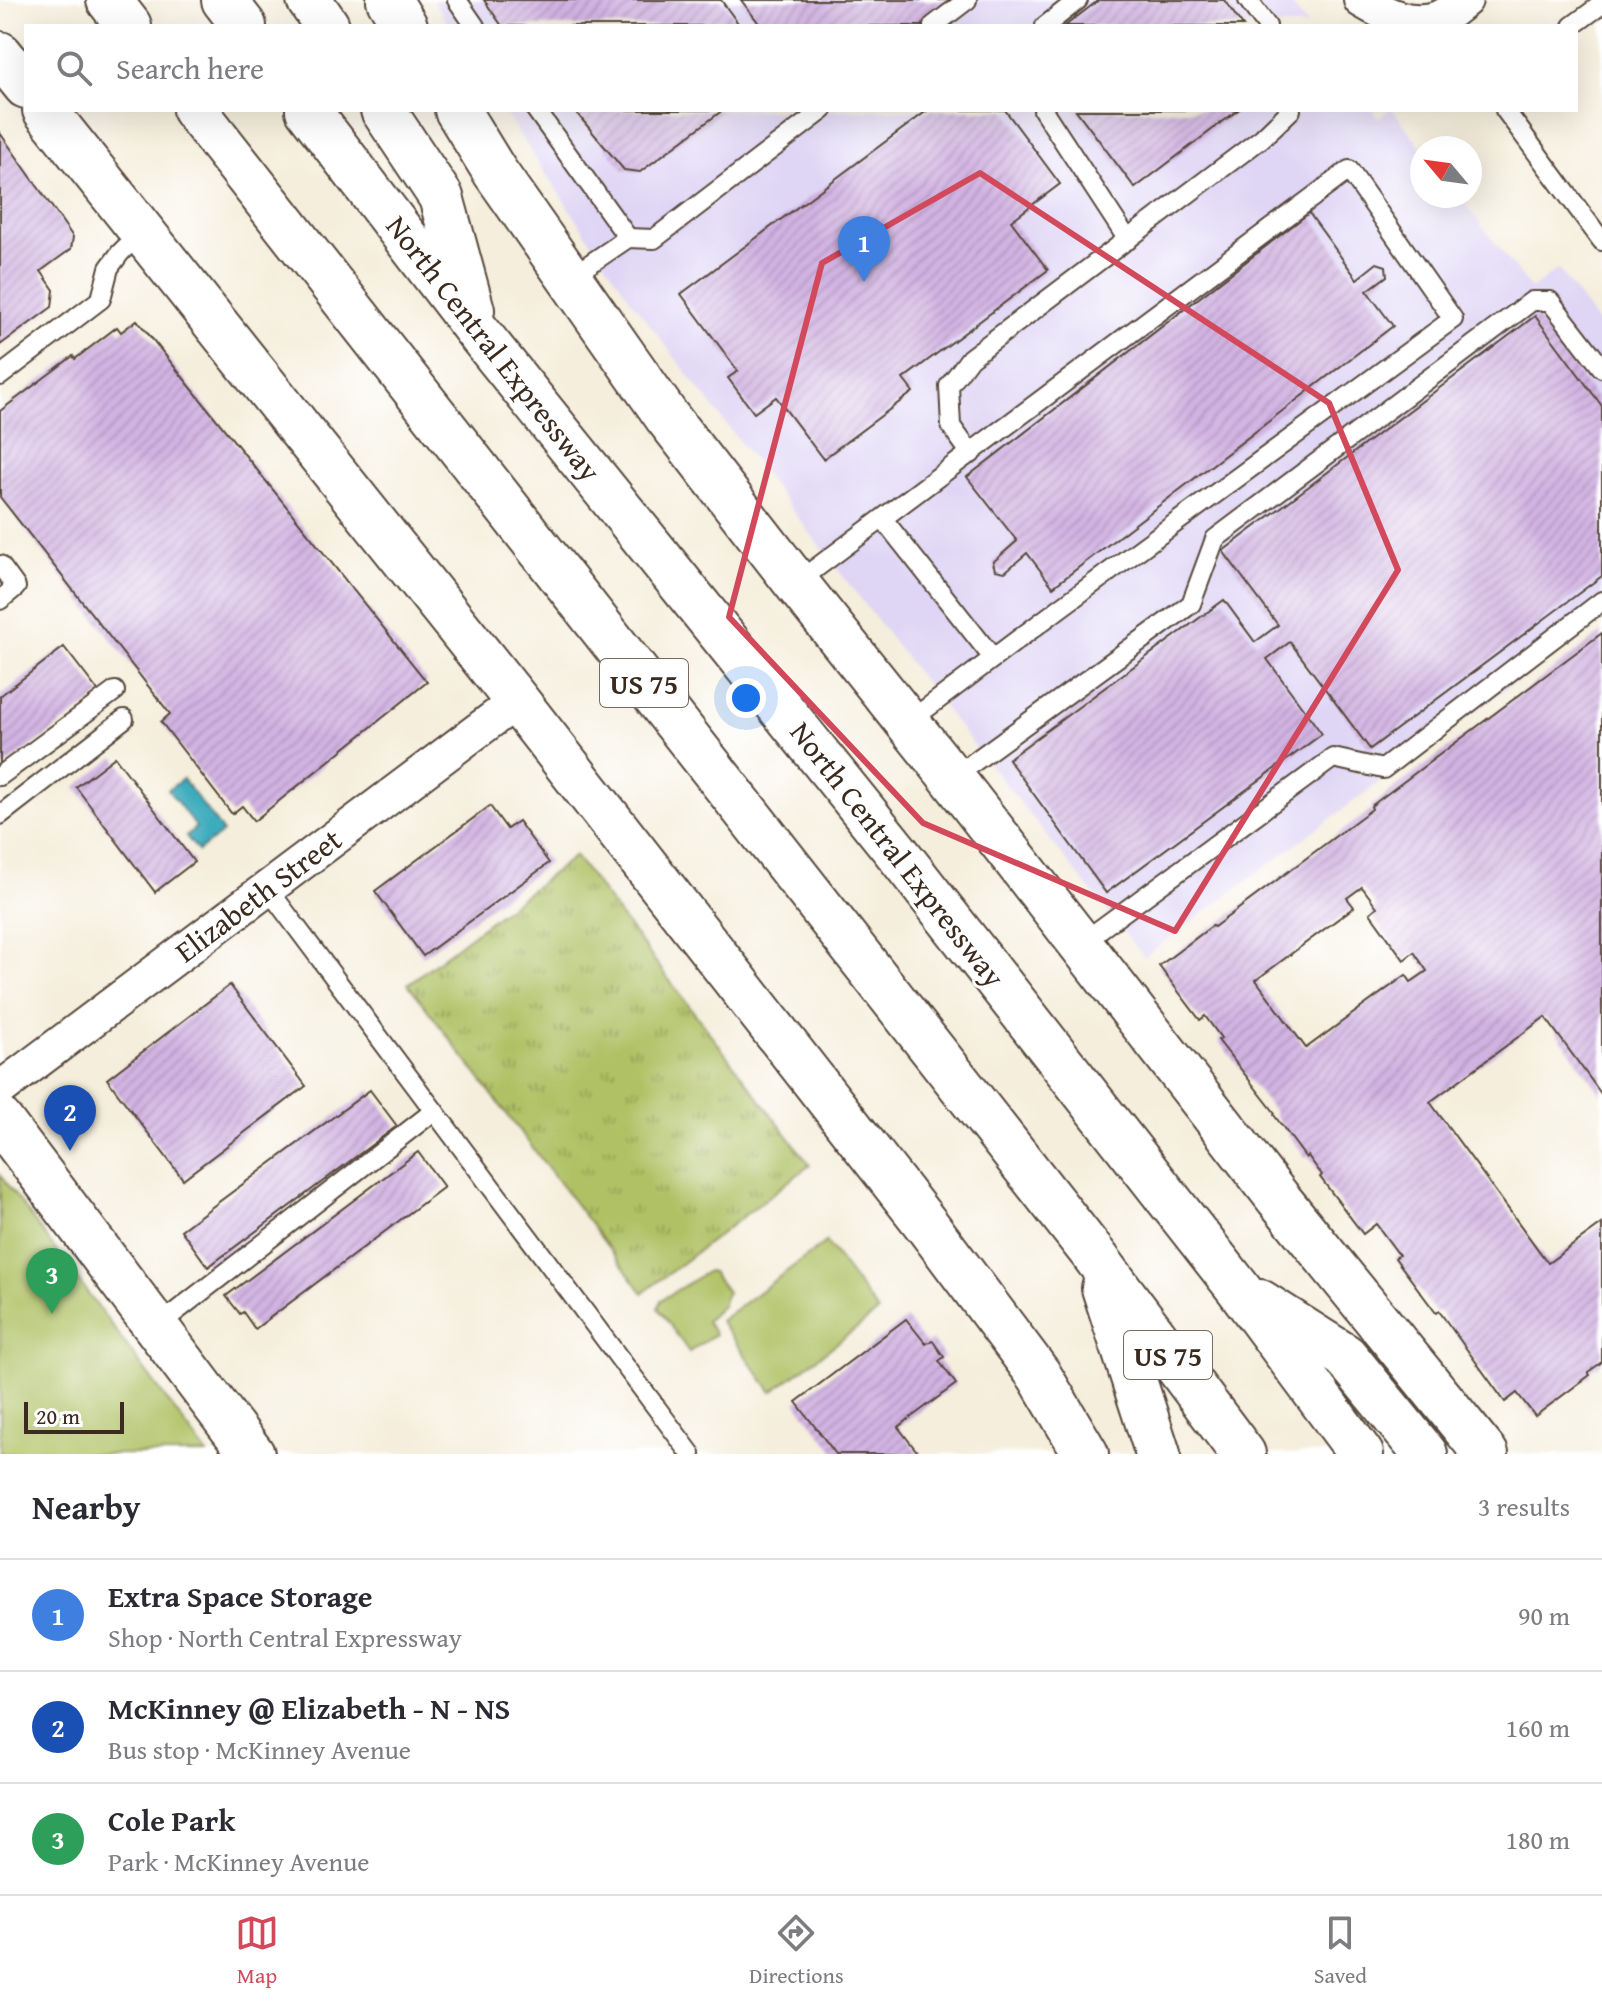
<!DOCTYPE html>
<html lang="en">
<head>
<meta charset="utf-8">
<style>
  :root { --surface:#fff; --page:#f7f7f7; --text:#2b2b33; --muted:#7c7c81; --line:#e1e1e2; --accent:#d1495b }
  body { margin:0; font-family:"Gentium Book Plus",serif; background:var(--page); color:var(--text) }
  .compass { position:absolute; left:1410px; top:136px; width:72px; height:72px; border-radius:50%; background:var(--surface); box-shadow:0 8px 32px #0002; rotate:299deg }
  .scale { position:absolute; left:24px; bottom:20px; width:100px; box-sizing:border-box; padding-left:8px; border:4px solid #3b2a1e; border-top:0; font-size:22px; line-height:28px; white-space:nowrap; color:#3b2a1e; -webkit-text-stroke:6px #fff; paint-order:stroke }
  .you { position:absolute; left:746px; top:698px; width:28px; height:28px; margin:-20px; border:6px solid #fff; border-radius:50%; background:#1a73e8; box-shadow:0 0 0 12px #1a73e833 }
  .badge { display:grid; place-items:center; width:52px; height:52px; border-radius:50%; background:var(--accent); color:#fff; font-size:26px; font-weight:700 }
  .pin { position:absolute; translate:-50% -66px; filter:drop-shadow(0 2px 4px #0008) }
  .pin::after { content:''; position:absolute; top:42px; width:28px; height:24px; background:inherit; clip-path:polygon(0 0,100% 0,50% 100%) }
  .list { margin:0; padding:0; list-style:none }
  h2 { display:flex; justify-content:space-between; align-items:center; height:104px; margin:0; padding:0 32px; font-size:34px }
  h2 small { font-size:26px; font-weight:400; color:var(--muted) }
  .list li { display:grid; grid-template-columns:52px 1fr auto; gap:24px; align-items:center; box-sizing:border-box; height:112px; padding:0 32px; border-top:2px solid var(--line) }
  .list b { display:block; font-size:30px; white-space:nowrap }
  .list p { margin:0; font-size:26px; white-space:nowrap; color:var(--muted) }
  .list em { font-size:26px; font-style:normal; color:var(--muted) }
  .icon { flex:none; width:44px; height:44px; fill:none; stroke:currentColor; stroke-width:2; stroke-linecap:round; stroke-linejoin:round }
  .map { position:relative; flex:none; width:1602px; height:1454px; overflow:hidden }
  .search { position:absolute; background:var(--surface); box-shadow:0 8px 32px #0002; left:24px; right:24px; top:24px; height:88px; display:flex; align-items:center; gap:20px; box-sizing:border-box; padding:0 28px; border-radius:0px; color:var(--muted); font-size:30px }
  .sheet { height:440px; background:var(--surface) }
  nav { display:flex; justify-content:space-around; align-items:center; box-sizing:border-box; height:112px; border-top:2px solid var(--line); background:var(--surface); font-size:22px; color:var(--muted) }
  nav a { display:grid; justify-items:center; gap:4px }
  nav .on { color:var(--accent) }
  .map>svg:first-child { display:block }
  .built { fill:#dfd5f5 }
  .grass { fill:url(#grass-tufts); stroke:#767642; stroke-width:2 }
  .green { fill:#b0c165; stroke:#767642; stroke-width:2 }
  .water { fill:#3eacbd; stroke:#3c6b6e; stroke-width:2 }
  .building { fill:url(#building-hatch); fill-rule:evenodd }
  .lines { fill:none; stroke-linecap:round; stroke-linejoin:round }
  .service-casing { stroke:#57473a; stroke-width:22 }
  .minor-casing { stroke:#57473a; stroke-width:38 }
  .tertiary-casing { stroke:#57473a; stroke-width:48 }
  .secondary-casing { stroke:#57473a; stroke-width:48 }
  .motorway-casing { stroke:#57473a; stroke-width:48 }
  .service { stroke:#fff; stroke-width:18 }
  .minor { stroke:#fff; stroke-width:34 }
  .tertiary { stroke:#fff; stroke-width:44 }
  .secondary { stroke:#fff; stroke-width:44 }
  .motorway { stroke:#fff; stroke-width:44 }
  .marked { fill:none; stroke:#d1495b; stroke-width:6; stroke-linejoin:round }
  .labels { text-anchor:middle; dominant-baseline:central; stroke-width:6; stroke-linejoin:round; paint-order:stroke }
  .shield { fill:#fff; stroke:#766a62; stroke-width:2 }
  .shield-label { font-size:28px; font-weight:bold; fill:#3b2a1e }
  .street-label { font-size:30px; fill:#3b2a1e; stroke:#fff }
</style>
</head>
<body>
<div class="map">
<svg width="1602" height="1454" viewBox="0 0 1602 1454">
  <defs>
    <pattern id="grass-tufts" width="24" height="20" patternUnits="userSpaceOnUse" patternTransform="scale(2)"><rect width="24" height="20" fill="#b0c165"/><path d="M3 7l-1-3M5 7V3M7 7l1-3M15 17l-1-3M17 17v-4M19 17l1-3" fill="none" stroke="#909d53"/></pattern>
    <pattern id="building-hatch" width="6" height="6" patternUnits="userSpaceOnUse" patternTransform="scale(2)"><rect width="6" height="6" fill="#d1b3e2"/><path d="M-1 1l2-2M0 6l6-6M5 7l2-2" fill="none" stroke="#b49ac1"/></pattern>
  </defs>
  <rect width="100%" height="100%" fill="#fff"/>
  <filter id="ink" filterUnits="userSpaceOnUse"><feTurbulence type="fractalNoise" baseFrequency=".0125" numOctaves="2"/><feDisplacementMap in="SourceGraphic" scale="16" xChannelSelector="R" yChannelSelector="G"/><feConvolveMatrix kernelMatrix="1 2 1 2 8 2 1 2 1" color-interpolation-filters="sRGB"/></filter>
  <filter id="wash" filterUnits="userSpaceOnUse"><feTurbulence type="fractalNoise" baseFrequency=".006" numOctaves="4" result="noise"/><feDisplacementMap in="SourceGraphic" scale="32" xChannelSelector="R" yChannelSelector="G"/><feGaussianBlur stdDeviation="1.8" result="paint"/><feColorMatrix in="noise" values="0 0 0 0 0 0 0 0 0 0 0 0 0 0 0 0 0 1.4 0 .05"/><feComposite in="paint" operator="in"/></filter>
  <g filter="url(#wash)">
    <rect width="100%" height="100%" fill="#f5eedc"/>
    <g class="built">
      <path d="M433,0H1288L1308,26H449Z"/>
      <path d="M503,110H1373L1379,118L1389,110H1393L1422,148V196H1459L1531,289L1558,269L1602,328V617L1144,957L952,718L630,299Z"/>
    </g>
    <path class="grass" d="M575,856L810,1165L643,1293L408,984Z"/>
    <g class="green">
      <path d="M0,1175L207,1454H0Z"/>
      <path d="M826,1242L878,1312L772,1392L720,1321Z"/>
      <path d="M708,1271L712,1272L727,1292L722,1306L706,1321L715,1334L689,1352L658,1308L661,1300Z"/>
    </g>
    <path class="water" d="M183,779L223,832L198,851L186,836L196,827L168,790Z"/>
    <g id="blocks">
      <g class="building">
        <path d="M484,0H721L740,26H502Z"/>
        <path d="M741,0H957L922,26H761Z"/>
        <path d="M1099,0H1224L1243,26H1065Z"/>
        <path d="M574,110H723L640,172L624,170Z"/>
        <path d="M928,110H1005L1060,184L1011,221L1048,270L903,379L913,392L823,459L776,397L754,413L728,378L738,371L681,294Z"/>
        <path d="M1076,110H1238L1135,188Z"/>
        <path d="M0,133L73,237L71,249L41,271L54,290L52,307L0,345Z"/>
        <path d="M1309,213L1357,279L1377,263L1386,266L1387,276L1367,291L1393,326L1053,587L1027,553L1005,572L995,570L993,562L1017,541L967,477Z"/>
        <path d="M1535,316L1602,406V576L1370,749L1290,642L1267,659L1322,734L1106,893L1008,759L1224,600L1255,642L1278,625L1223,551Z"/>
        <path d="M137,320L427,682L254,821L242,806L232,814L161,722L170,714L0,497V411L73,356L75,359L117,327L121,332Z"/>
        <path d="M1602,633V1095L1545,1017L1430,1102L1548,1263L1602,1224V1362L1588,1372L1590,1375L1535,1416L1517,1393L1505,1402L1439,1311L1436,1313L1395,1258L1399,1255L1376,1224L1363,1234L1320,1177L1322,1175L1308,1156L1306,1158L1274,1115L1275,1113L1218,1040L1221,1038L1205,1016L1200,1020L1159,966L1212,926L1214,927L1372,809L1371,806ZM1362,887L1377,907L1370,913L1404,960L1414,952L1427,971L1411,982L1406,975L1306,1048L1256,980L1354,907L1347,898Z"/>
        <path d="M64,647L101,695L0,769V696Z"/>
        <path d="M115,757L194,862L155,892L76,787Z"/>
        <path d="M490,806L507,829L518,821L549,863L423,956L375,891Z"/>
        <path d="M230,985L306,1086L183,1179L107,1079Z"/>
        <path d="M370,1090L397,1126L208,1267L181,1230Z"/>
        <path d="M418,1152L444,1187L255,1329L243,1312L240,1314L226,1296Z"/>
        <path d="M906,1319L926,1344L932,1340L944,1357L939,1361L956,1384L898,1427L919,1454H836L796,1402Z"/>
      </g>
    </g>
  </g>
  <g filter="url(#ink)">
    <use href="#blocks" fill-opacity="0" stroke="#57473a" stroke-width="2"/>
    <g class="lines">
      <g class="service-casing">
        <g id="service">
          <path d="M457,0L475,26"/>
          <path d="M1248,0L1267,26"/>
          <path d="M933,26L967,0"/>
          <path d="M1045,26L1078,0"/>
          <path d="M1572,26L1602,4"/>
          <path d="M536,110L628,238L569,278"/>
          <path d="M1043,110L1128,240"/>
          <path d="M1505,110L1602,241"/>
          <path d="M628,238L654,239L823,110"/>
          <path d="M0,376L101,299L109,268L120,253L142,231"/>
          <path d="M971,454L951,426L949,386L970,358L1262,138L1291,110"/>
          <path d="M883,519L993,658"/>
          <path d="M0,565L16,587L0,600"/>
          <path d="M796,583L1349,170L1453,319L1060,608L907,723"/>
          <path d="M0,776L115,691"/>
          <path d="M952,778L1191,604L1215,539L1532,301H1550L1602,368"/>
          <path d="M0,815L124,719"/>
          <path d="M268,889L691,1454"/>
          <path d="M1080,944L1333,758L1383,769L1602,601"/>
          <path d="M156,1327L434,1111"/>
        </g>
      </g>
      <g class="minor-casing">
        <g id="minor">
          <path d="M1361,0C1384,14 1411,28 1439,18C1448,15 1457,6 1465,0"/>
          <path d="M0,1089L517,701"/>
        </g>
      </g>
      <g class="tertiary-casing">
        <path id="tertiary" d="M0,1120L252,1454"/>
      </g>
      <g class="secondary-casing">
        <g id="secondary">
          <path d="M389,0L405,26"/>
          <path d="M0,54L26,86"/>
          <path d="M45,110L517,701L929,1228L1039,1375L1086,1454"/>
          <path d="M457,110L495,172L667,417L796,583L952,778L1278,1198L1486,1454"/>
        </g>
      </g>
      <g class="motorway-casing">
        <g id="motorway">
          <path d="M109,0L129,26"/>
          <path d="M224,0L244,26"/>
          <path d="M309,0L327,26"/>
          <path d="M195,110L1094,1255L1243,1454"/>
          <path d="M308,110L477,331L895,850L1238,1288L1361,1454"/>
          <path d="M383,110L441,197L472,310"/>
          <path d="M1104,1288L1158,1454"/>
          <path d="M1260,1302L1345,1356L1425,1454"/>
        </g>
      </g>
      <use href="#service" class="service"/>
      <use href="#minor" class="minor"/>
      <use href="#tertiary" class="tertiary"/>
      <use href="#secondary" class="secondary"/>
      <use href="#motorway" class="motorway"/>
    </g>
  </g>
  <path class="marked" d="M980,173L1329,403L1398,570L1175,931L923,823L729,617L822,263Z"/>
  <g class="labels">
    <g class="shield">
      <rect x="600" y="659" width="88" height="48" rx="6"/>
      <rect x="1124" y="1331" width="88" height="48" rx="6"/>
    </g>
    <g class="shield-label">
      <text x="644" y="683">US 75</text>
      <text x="1168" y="1355">US 75</text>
    </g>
    <g class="street-label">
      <text transform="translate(494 348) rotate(52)">North Central Expressway</text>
      <text transform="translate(898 854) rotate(52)">North Central Expressway</text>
      <text transform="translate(258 895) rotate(-37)">Elizabeth Street</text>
    </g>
  </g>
</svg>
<svg class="compass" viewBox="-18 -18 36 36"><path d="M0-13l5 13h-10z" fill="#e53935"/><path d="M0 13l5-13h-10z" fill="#7c7c81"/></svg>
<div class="scale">20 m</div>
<div class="you"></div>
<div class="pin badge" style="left:864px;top:282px;background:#3f7fe0">1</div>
<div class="pin badge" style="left:70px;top:1151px;background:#1a4fb4">2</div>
<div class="pin badge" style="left:52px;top:1314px;background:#2e9e5b">3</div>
<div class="search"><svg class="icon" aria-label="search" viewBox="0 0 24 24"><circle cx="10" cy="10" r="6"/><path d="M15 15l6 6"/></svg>Search here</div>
</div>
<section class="sheet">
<h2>Nearby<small>3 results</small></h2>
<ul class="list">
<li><span class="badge" style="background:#3f7fe0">1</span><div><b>Extra Space Storage</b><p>Shop · North Central Expressway</p></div><em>90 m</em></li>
<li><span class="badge" style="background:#1a4fb4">2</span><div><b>McKinney @ Elizabeth - N - NS</b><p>Bus stop · McKinney Avenue</p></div><em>160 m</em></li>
<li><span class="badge" style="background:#2e9e5b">3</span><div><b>Cole Park</b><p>Park · McKinney Avenue</p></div><em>180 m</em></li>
</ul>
</section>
<nav>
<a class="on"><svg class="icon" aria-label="map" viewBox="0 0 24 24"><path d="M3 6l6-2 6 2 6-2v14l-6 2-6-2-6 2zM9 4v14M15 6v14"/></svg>Map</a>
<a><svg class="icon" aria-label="directions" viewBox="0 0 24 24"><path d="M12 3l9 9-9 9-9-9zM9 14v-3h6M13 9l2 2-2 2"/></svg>Directions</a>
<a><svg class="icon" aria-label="saved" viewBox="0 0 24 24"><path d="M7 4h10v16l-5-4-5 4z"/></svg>Saved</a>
</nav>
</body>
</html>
